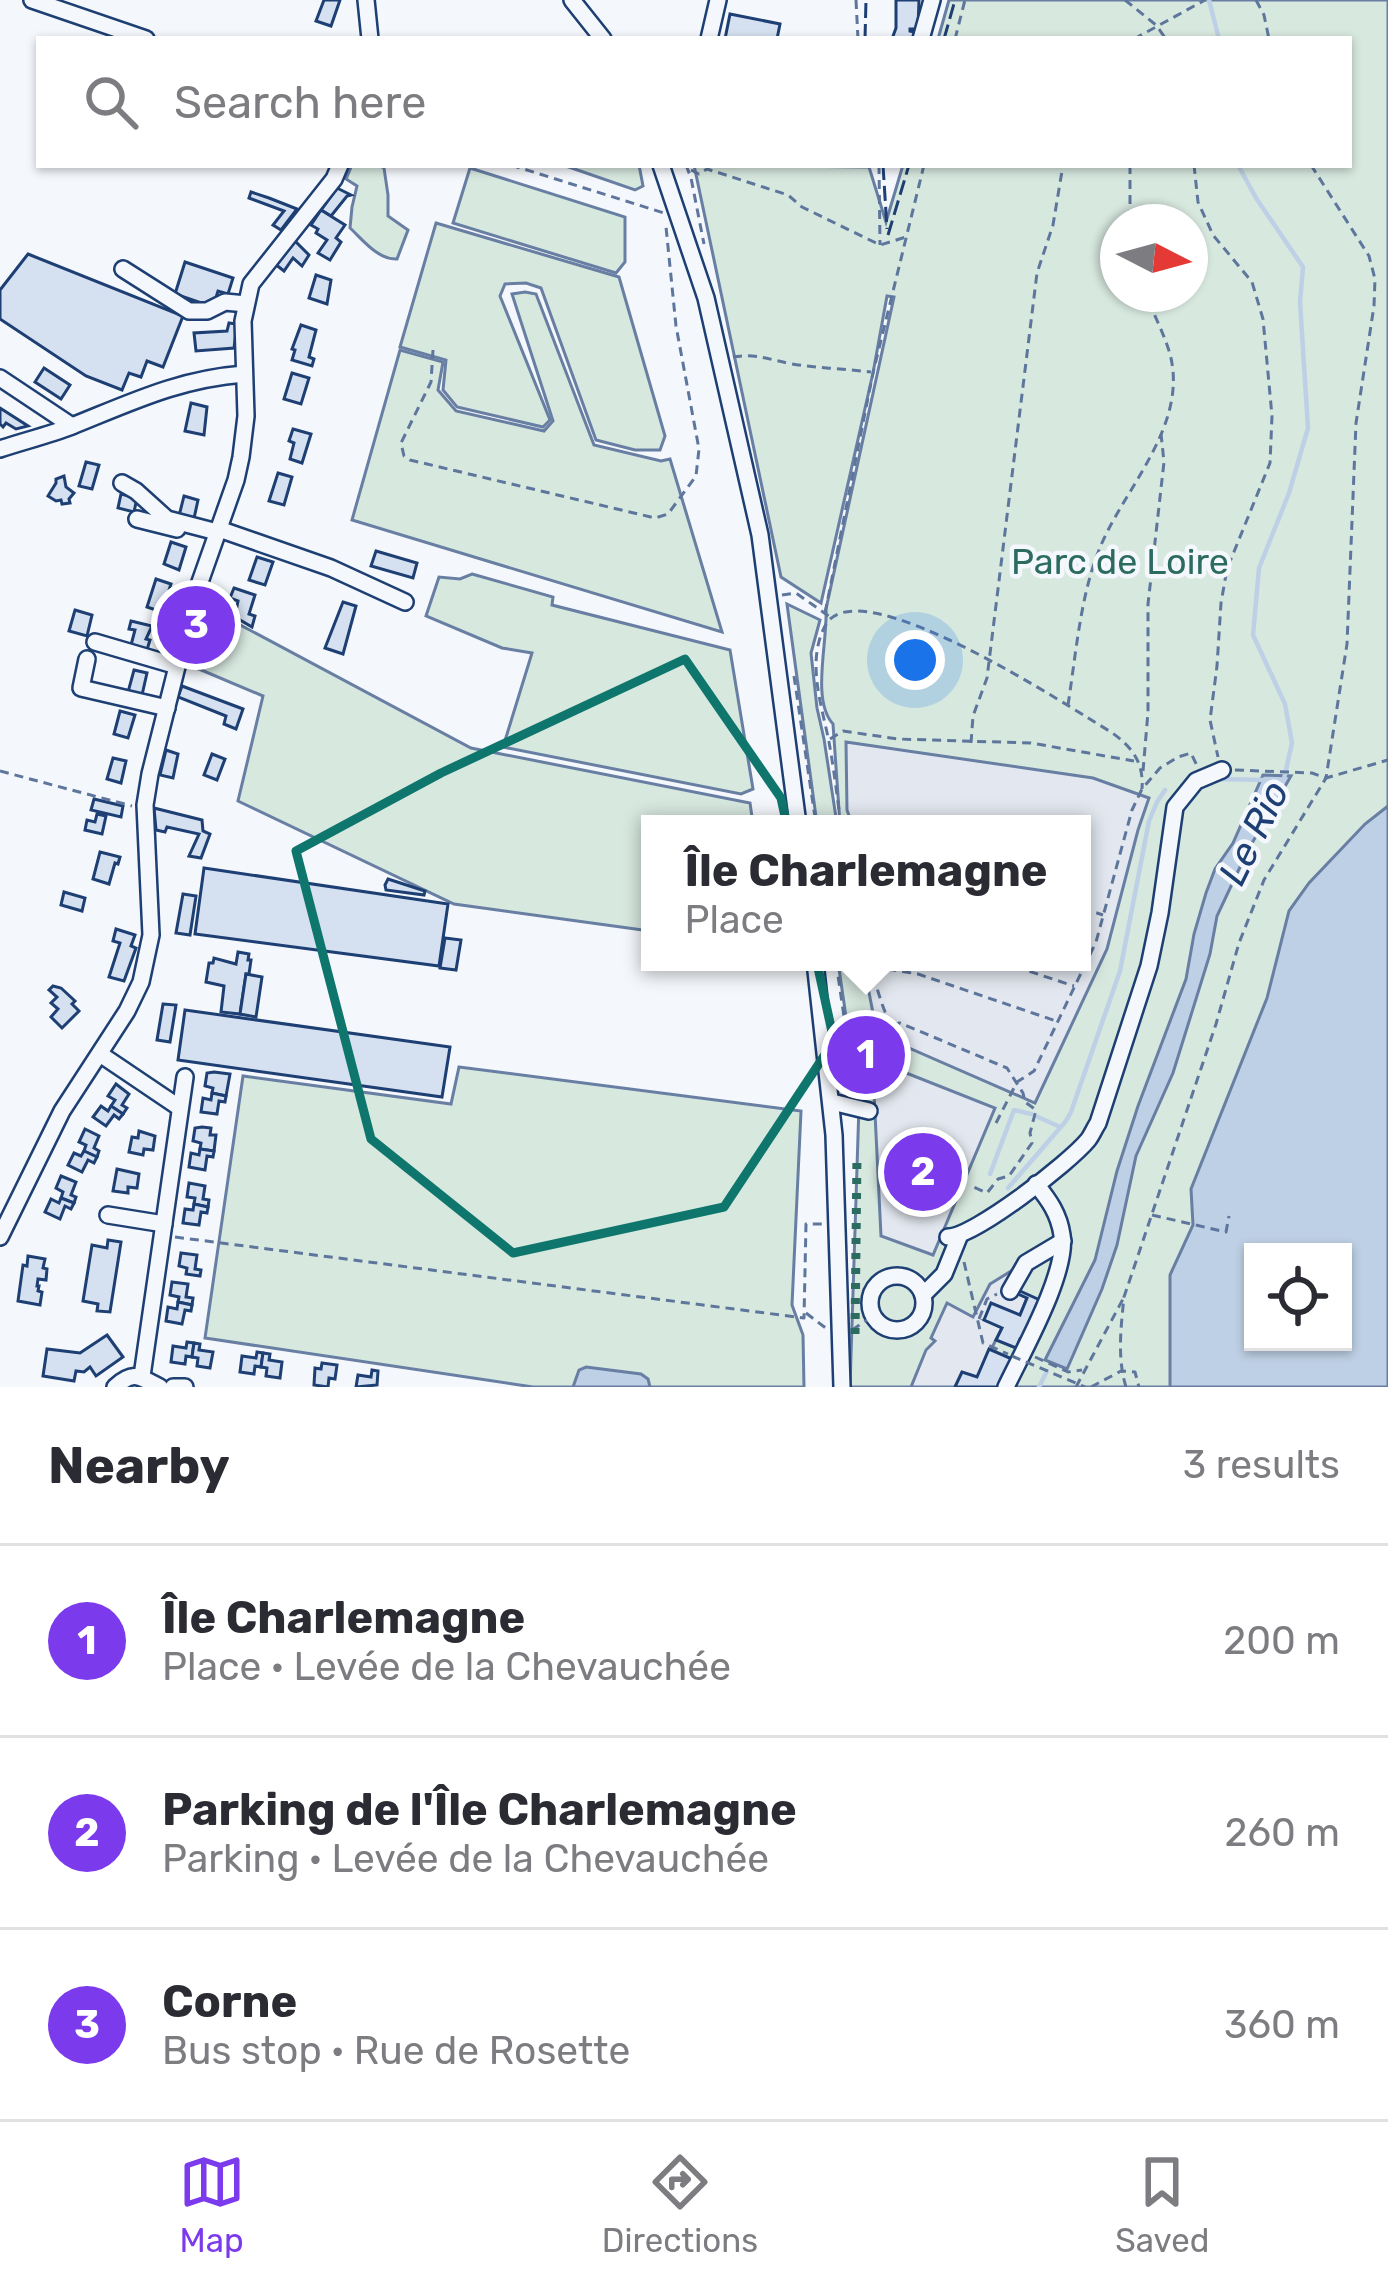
<!DOCTYPE html>
<html lang="en">
<head>
<meta charset="utf-8">
<style>
  :root { --surface:#fff; --page:#f7f7f7; --text:#2b2b33; --muted:#7c7c81; --line:#e1e1e2; --accent:#7c3aed }
  body { margin:0; font-family:Rubik,sans-serif; background:var(--page); color:var(--text) }
  .controls { position:absolute; right:36px; bottom:36px; display:grid; overflow:hidden; border-radius:0px; box-shadow:0 3px 9px #0004 }
  .controls button { width:108px; height:108px; display:grid; place-items:center; padding:0; border:0; border-bottom:3px solid var(--line); background:var(--surface); color:var(--text); font:60px sans-serif }
  .compass { position:absolute; left:1100px; top:204px; width:108px; height:108px; border-radius:50%; background:var(--surface); box-shadow:0 3px 9px #0004; rotate:96deg }
  .you { position:absolute; left:915px; top:660px; width:42px; height:42px; margin:-30px; border:9px solid #fff; border-radius:50%; background:#1a73e8; box-shadow:0 0 0 18px #1a73e833 }
  .badge { display:grid; place-items:center; width:78px; height:78px; border-radius:50%; background:var(--accent); color:#fff; font-size:39px; font-weight:700 }
  .pin { position:absolute; translate:-50% -50%; border:6px solid #fff; box-shadow:0 3px 12px #0006 }
  .popup { position:absolute; left:641px; top:815px; width:450px; height:156px; box-sizing:border-box; display:grid; place-content:center; border-radius:0px; background:var(--surface); filter:drop-shadow(0 3px 9px #0005); font-size:39px; white-space:nowrap; color:var(--muted) }
  .popup b { font-size:45px; color:var(--text) }
  .popup::after { content:''; position:absolute; left:50%; top:100%; margin-left:-24px; border:24px solid transparent; border-top-color:var(--surface) }
  .list { margin:0; padding:0; list-style:none }
  h2 { display:flex; justify-content:space-between; align-items:center; height:156px; margin:0; padding:0 48px; font-size:51px }
  h2 small { font-size:39px; font-weight:400; color:var(--muted) }
  .list li { display:grid; grid-template-columns:78px 1fr auto; gap:36px; align-items:center; box-sizing:border-box; height:192px; padding:0 48px; border-top:3px solid var(--line) }
  .list b { display:block; font-size:45px; white-space:nowrap }
  .list p { margin:0; font-size:39px; white-space:nowrap; color:var(--muted) }
  .list em { font-size:39px; font-style:normal; color:var(--muted) }
  .icon { flex:none; width:66px; height:66px; fill:none; stroke:currentColor; stroke-width:2; stroke-linecap:round; stroke-linejoin:round }
  .map { position:relative; flex:none; width:1388px; height:1387px; overflow:hidden }
  .search { position:absolute; background:var(--surface); box-shadow:0 3px 9px #0004; left:36px; right:36px; top:36px; height:132px; display:flex; align-items:center; gap:30px; box-sizing:border-box; padding:0 42px; border-radius:0px; color:var(--muted); font-size:45px }
  .sheet { height:732px; background:var(--surface) }
  nav { display:flex; justify-content:space-around; align-items:center; box-sizing:border-box; height:168px; border-top:3px solid var(--line); background:var(--surface); font-size:33px; color:var(--muted) }
  nav a { display:grid; justify-items:center; gap:6px }
  nav .on { color:var(--accent) }
  .map>svg:first-child { display:block }
  .green { fill:#d7e8df; stroke:#687fa3; stroke-width:3; fill-rule:evenodd }
  .parking { fill:#e3e8f0; stroke:#687fa3; stroke-width:3 }
  .water { fill:#bed0e5; stroke:#687fa3; stroke-width:3; fill-rule:evenodd }
  .lines { fill:none; stroke-linecap:round; stroke-linejoin:round }
  .stream { stroke:#bed0e5; stroke-width:4.5 }
  .building { fill:#d5e0f0; stroke:#1d3f73; stroke-width:3 }
  .minor-casing { stroke:#1d3f73; stroke-width:20 }
  .path { stroke:#5e769c; stroke-width:3; stroke-dasharray:9 6; stroke-linecap:butt }
  .minor { stroke:#f4f7fb; stroke-width:15 }
  .path-bridge { stroke:#5e769c; stroke-width:3; stroke-dasharray:9 6; stroke-linecap:butt }
  .hedge { stroke:#2c6c60; stroke-width:9; stroke-dasharray:6 9; stroke-linecap:butt }
  .fence { stroke:#1d3f73; stroke-width:3; stroke-dasharray:15 6; stroke-linecap:butt }
  .marked { fill:none; stroke:#0f766e; stroke-width:9; stroke-linejoin:round }
  .labels { text-anchor:middle; dominant-baseline:central; stroke-width:9; stroke-linejoin:round; paint-order:stroke }
  .park-label { font-size:36px; fill:#2c6c60; stroke:#f4f7fb }
  .water-label { font-size:39px; font-style:italic; fill:#1d3f73; stroke:#f4f7fb }
</style>
</head>
<body>
<div class="map">
<svg width="1388" height="1387" viewBox="0 0 1388 1387">
  <rect width="100%" height="100%" fill="#f4f7fb"/>
  <g class="green">
    <path d="M949,0H1388V1387H850L859,1105L838,962H1082V824H840L833,724C811,700 828,641 826,609L894,297L887,296L873,373L821,603L781,577L694,165L869,167L886,222L903,165H1349V39H938ZM1118,222H1190V294H1118ZM1253,1252H1343V1342H1253Z"/>
    <path d="M352,165H378L384,168L388,195V216L408,230L397,259C378,260 363,240 350,228L352,207L357,186L346,179Z"/>
    <path d="M563,165H639L643,186L635,190Z"/>
    <path d="M470,168L625,217V262L616,273L453,223Z"/>
    <path d="M436,223L619,277L665,436L660,450H635L596,440L541,288L526,283L505,284L500,296L550,420L543,427L457,407L443,390L446,360L400,347Z"/>
    <path d="M525,292L536,294L594,445L661,461L670,459L722,632L352,520L400,350L443,362L438,390L456,411L544,431L553,421L512,294Z"/>
    <path d="M472,574L553,597L552,605L730,650L753,789L741,794L503,747L532,653L502,648L426,616L439,577L460,579Z"/>
    <path d="M201,604L471,748L750,803L753,824H650V931L454,904L238,801L263,696L187,664Z"/>
    <path d="M787,604L820,620L811,653L817,708L824,739L837,824H817Z"/>
    <path d="M459,1067L801,1111L792,1305L803,1335L804,1387H533L205,1338L243,1076L451,1104Z"/>
  </g>
  <g class="parking">
    <path d="M846,742L1093,778L1149,798L1138,830L1107,949L1035,1103L877,1034L867,982L859,962H1082V824H852L847,810Z"/>
    <path d="M881,1063L995,1108L933,1255L881,1236L874,1093Z"/>
    <path d="M1016,1268L1011,1290L1027,1298L1020,1315L985,1320L1002,1328L977,1377L962,1372L955,1387H911L926,1350L935,1341L931,1338L947,1303L973,1317L990,1284Z"/>
  </g>
  <g class="water">
    <path d="M1263,775L1291,776L1248,850L1217,916L1210,954L1173,1073L1136,1156L1117,1245L1102,1289L1067,1369L1045,1360L1095,1260L1117,1171L1138,1106L1186,979L1194,934L1206,893L1215,869L1233,843Z"/>
    <path d="M1388,806V1387H1170V1275L1193,1225L1191,1189L1267,998L1289,911L1309,883L1365,824ZM1253,1252H1343V1342H1253Z"/>
    <path d="M586,1367L641,1374L648,1379L650,1387H573L579,1370Z"/>
  </g>
  <g class="lines">
    <g class="stream">
      <path d="M1209,0L1219,39"/>
      <path d="M1238,165L1256,198L1303,267L1300,302L1308,428L1289,493L1259,568L1253,635L1285,704L1292,743L1284,779"/>
      <path d="M1217,779L1265,780"/>
      <path d="M1038,1117L1060,1127"/>
      <path d="M990,1174L1014,1110L1031,1114"/>
      <path d="M1008,1188L1066,1121L1071,1112L1120,971L1149,821L1157,802L1165,790"/>
      <path d="M1039,1387L1047,1371"/>
    </g>
  </g>
  <g class="building">
    <path d="M324,0H340L331,26L316,21Z"/>
    <path d="M896,0H919L918,29H910V31L918,33L916,39H892L896,28Z"/>
    <path d="M730,14L780,24L777,39H725Z"/>
    <path d="M337,188L351,195L347,196L331,216L321,210Z"/>
    <path d="M251,192L269,198L297,209L281,230L273,225L284,211L249,198Z"/>
    <path d="M321,210L345,225L336,238L341,242L330,260L318,253L327,240L316,233L318,229L311,225Z"/>
    <path d="M295,241L309,255L302,266L293,258L284,271L275,264Z"/>
    <path d="M28,254L183,316L163,367L147,361L141,377L129,373L122,390L86,376L0,319V290Z"/>
    <path d="M185,262L233,278L228,294L218,291L213,307L175,294Z"/>
    <path d="M316,275L331,280L327,304L309,298Z"/>
    <path d="M229,323L237,324L234,348L196,351L194,333L227,331Z"/>
    <path d="M301,325L316,330L309,357L314,359L312,366L292,360L295,350L292,349Z"/>
    <path d="M44,368L70,385L61,399L35,382Z"/>
    <path d="M292,373L309,378L301,404L284,399Z"/>
    <path d="M191,403L207,407L204,435L185,431Z"/>
    <path d="M0,408L28,426L16,429L6,423L3,427L0,424Z"/>
    <path d="M293,429L311,434L302,463L290,459L294,443L289,441Z"/>
    <path d="M86,462L99,465L92,489L79,486Z"/>
    <path d="M278,473L292,477L284,505L269,501Z"/>
    <path d="M64,476L66,487L74,493L69,499L70,503L62,504L61,500L56,501L48,496L56,483V479Z"/>
    <path d="M121,494L137,498L134,512L118,508Z"/>
    <path d="M184,496L198,500L193,523L178,520Z"/>
    <path d="M171,542L186,547L179,570L164,564Z"/>
    <path d="M376,551L417,563L413,578L371,566Z"/>
    <path d="M257,557L273,562L265,585L249,580Z"/>
    <path d="M156,579L171,584L162,612L147,607Z"/>
    <path d="M234,588L255,595L249,614L255,616L252,627L235,617L238,601L230,598Z"/>
    <path d="M343,602L356,606L343,654L325,648Z"/>
    <path d="M75,610L92,615L87,636L69,631Z"/>
    <path d="M131,621L152,626L146,639L150,640L146,653L130,649L135,630L129,629Z"/>
    <path d="M134,670L147,673L142,695L128,692Z"/>
    <path d="M182,686L243,709L236,729L224,724L226,716L178,697Z"/>
    <path d="M120,711L135,715L128,738L114,734Z"/>
    <path d="M166,750L178,754L173,778L160,775Z"/>
    <path d="M212,754L225,759L217,780L204,775Z"/>
    <path d="M113,758L126,761L121,783L107,779Z"/>
    <path d="M94,799L123,806L121,817L91,810Z"/>
    <path d="M154,808L202,820L203,831L210,834L201,858L189,856L199,834L167,827L165,832L156,830Z"/>
    <path d="M97,814L106,816L102,834L85,830L87,820L95,822Z"/>
    <path d="M100,852L120,857L118,864L115,863L109,884L93,879Z"/>
    <path d="M204,868L448,904L439,966L195,934Z"/>
    <path d="M388,879L425,891L424,895L386,890L385,885Z"/>
    <path d="M64,892L85,898L82,911L61,905Z"/>
    <path d="M183,894L196,896L190,935L176,933Z"/>
    <path d="M116,929L135,935L131,946L136,948L124,981L109,977L120,943L113,941Z"/>
    <path d="M445,938L461,940L456,970L440,968Z"/>
    <path d="M238,952L249,954L248,960H251L249,974H246L240,1014L221,1012L224,986L206,982L209,963H213L214,958L236,964Z"/>
    <path d="M246,974L262,977L256,1017L240,1014Z"/>
    <path d="M53,986L61,988L75,1001L72,1004L79,1011L62,1028L51,1017L58,1009L51,1003L57,997L49,990Z"/>
    <path d="M163,1004L176,1005L170,1042L157,1040Z"/>
    <path d="M185,1010L450,1047L442,1097L178,1060Z"/>
    <path d="M214,1072L230,1074L226,1096L212,1093L213,1088L205,1086L207,1073Z"/>
    <path d="M116,1084L129,1094L122,1105L127,1108L123,1114L111,1106L115,1100L108,1096Z"/>
    <path d="M212,1093L226,1096L225,1102L219,1101L217,1114L201,1112L203,1098L211,1100Z"/>
    <path d="M101,1106L108,1111L111,1106L123,1114L119,1119L114,1115L106,1126L93,1117Z"/>
    <path d="M202,1127L211,1128L210,1135H216L214,1151L200,1149L201,1143L193,1141L195,1128Z"/>
    <path d="M85,1129L99,1136L94,1148L99,1151L97,1157L84,1151L86,1145L79,1142Z"/>
    <path d="M139,1131L155,1136L153,1150L144,1149L143,1155L129,1152L132,1137L138,1138Z"/>
    <path d="M200,1149L214,1151L213,1157L207,1156L205,1170L189,1167L191,1153L199,1155Z"/>
    <path d="M84,1151L97,1157L94,1163L88,1160L82,1172L68,1165L74,1153L81,1156Z"/>
    <path d="M117,1169L139,1174L137,1188L128,1187V1193L113,1191Z"/>
    <path d="M61,1176L76,1182L71,1195L76,1197L74,1203L61,1198L63,1192L56,1188Z"/>
    <path d="M189,1183L205,1186L203,1199L209,1200L208,1207L194,1204L195,1198L187,1197Z"/>
    <path d="M61,1198L74,1203L71,1209L65,1206L60,1219L45,1212L51,1199L59,1203Z"/>
    <path d="M194,1204L208,1207L207,1213L201,1212L199,1225L183,1223L185,1209L193,1210Z"/>
    <path d="M108,1240L121,1242L110,1312L97,1311L98,1304L83,1301L92,1245L107,1248Z"/>
    <path d="M181,1253L197,1255L195,1269L201,1270L200,1276L186,1274L187,1268L179,1266Z"/>
    <path d="M28,1256L45,1259L43,1268L47,1269L46,1280L38,1279L37,1286H39L38,1291L42,1292L40,1305L18,1301L23,1265L27,1266Z"/>
    <path d="M172,1282L188,1284L186,1297L193,1298L192,1305L178,1302L179,1297L170,1295Z"/>
    <path d="M1020,1291L1042,1301L1025,1341L1020,1339L1016,1348L996,1340L1002,1328L984,1320L991,1303L1020,1315L1027,1298L1018,1294Z"/>
    <path d="M178,1302L192,1305L191,1311L185,1310L182,1324L166,1321L168,1307L177,1309Z"/>
    <path d="M107,1335L123,1357L96,1376L90,1367L84,1372L76,1371L74,1381L43,1376L47,1349L80,1353Z"/>
    <path d="M187,1342L194,1343L192,1357L186,1356L185,1364L171,1362L173,1346L186,1348Z"/>
    <path d="M194,1343L200,1344L199,1350L213,1352L210,1368L197,1366L198,1358L192,1357Z"/>
    <path d="M989,1349L1012,1359L999,1387H955L962,1372L977,1377Z"/>
    <path d="M257,1352L263,1353L261,1367L255,1366L254,1374L240,1372L242,1356L256,1358Z"/>
    <path d="M263,1353L270,1354L269,1360L282,1362L280,1378L266,1376L267,1368L261,1367Z"/>
    <path d="M322,1363L337,1365L335,1379L329,1378L328,1387L314,1385L315,1368L321,1369Z"/>
    <path d="M372,1370L378,1371L377,1385L356,1387L358,1375L371,1377Z"/>
  </g>
  <g class="lines">
    <g class="minor-casing">
      <g id="minor">
        <path d="M32,0L146,39"/>
        <path d="M366,0L370,39"/>
        <path d="M572,0L603,39"/>
        <path d="M709,39L718,0"/>
        <path d="M921,39L932,0"/>
        <path d="M661,165L706,298L760,535L798,824"/>
        <path d="M123,269L189,311H207L225,302L246,304"/>
        <path d="M0,378L72,426"/>
        <path d="M0,449C24,441 49,435 72,426C132,402 179,379 244,374"/>
        <path d="M122,483L136,491L167,519L217,532"/>
        <path d="M137,519L177,529"/>
        <path d="M219,529L331,568L405,602"/>
        <path d="M95,642L177,666"/>
        <path d="M87,659L81,688L167,708"/>
        <path d="M815,962L834,1135L842,1387"/>
        <path d="M100,1054L180,1108"/>
        <path d="M832,1102L869,1111"/>
        <path d="M108,1215L164,1224"/>
        <path d="M0,1237L62,1111L127,1011L141,982L151,935L145,805L150,774L194,599L236,480L241,457L246,416L243,321L251,284L334,179L340,165"/>
        <path d="M948,1237C974,1237 1069,1163 1088,1140C1092,1135 1094,1129 1098,1123L1149,966L1160,913L1175,807L1196,781L1222,770"/>
        <circle cx="897" cy="1303" r="27"/>
        <path d="M1010,1291L1026,1263L1063,1241"/>
        <path d="M923,1295L944,1274L959,1237"/>
        <path d="M142,1376L185,1077"/>
        <path d="M115,1387C135,1369 140,1378 160,1387"/>
        <path d="M173,1387H185"/>
        <path d="M1006,1387C1023,1351 1068,1272 1062,1235C1059,1214 1049,1200 1036,1184"/>
      </g>
    </g>
    <g class="path">
      <path d="M856,0L858,39"/>
      <path d="M1125,0L1156,25L1166,39"/>
      <path d="M1256,0L1264,15L1269,39"/>
      <path d="M955,39L965,0"/>
      <path d="M1134,39L1205,0"/>
      <path d="M511,165L664,213"/>
      <path d="M686,165L691,178L704,244"/>
      <path d="M879,165L880,245"/>
      <path d="M1130,165V222"/>
      <path d="M1194,165L1198,202L1213,235L1252,282L1263,319L1272,416L1270,463L1227,569L1221,603L1217,666L1210,720L1218,757"/>
      <path d="M691,170L699,174L707,169L788,195L802,207L880,245L906,237"/>
      <path d="M433,350L431,382L401,443L404,456L410,460L655,518L668,514L696,476L699,449L676,326L666,227"/>
      <path d="M733,357C756,353 770,360 792,364C818,368 845,369 871,372"/>
      <path d="M782,595L796,593L830,617"/>
      <path d="M825,613L873,373L924,165"/>
      <path d="M794,676L816,824"/>
      <path d="M1068,705C1076,654 1080,598 1099,550C1123,489 1189,426 1170,354C1164,334 1154,314 1145,294"/>
      <path d="M830,739L843,731L898,739L1031,743L1134,761"/>
      <path d="M971,743L973,716L987,678L1037,273L1053,225L1063,165"/>
      <path d="M1235,770L1312,773L1326,778L1388,760"/>
      <path d="M0,771L132,806"/>
      <path d="M1143,771L1148,712V604L1164,462L1161,434"/>
      <path d="M841,824C837,797 834,769 829,742C822,706 806,662 825,626C856,565 1072,709 1111,732C1132,747 1144,762 1142,789"/>
      <path d="M1082,908L1103,915"/>
      <path d="M836,962L855,1091"/>
      <path d="M866,962C878,982 879,1005 892,1025"/>
      <path d="M1001,962L1074,986"/>
      <path d="M873,973L887,969L918,974L1059,1022"/>
      <path d="M892,1025L900,1023L1007,1068L1023,1093L1025,1102L1036,1110L1030,1133L1032,1143L1009,1176L998,1179L987,1193L969,1185"/>
      <path d="M874,1072L891,1026"/>
      <path d="M996,1123L1017,1082L1034,1071L1096,942L1132,810L1142,789L1160,768L1178,757L1191,753L1198,768"/>
      <path d="M1152,1215L1226,1232L1229,1216"/>
      <path d="M175,1237L804,1318L806,1224H825"/>
      <path d="M964,1262L983,1343L1008,1354"/>
      <path d="M806,1313L827,1329"/>
      <path d="M979,1319L987,1299L997,1294"/>
      <path d="M852,1330L873,1316"/>
      <path d="M1035,1357L1068,1372L1082,1370"/>
      <path d="M1076,1387L1123,1299"/>
      <path d="M1091,1387L1121,1371L1135,1372L1139,1387"/>
      <path d="M1126,1387C1117,1358 1121,1327 1124,1297L1216,1024L1239,943L1264,880L1326,778L1347,644L1356,423L1374,306L1375,279L1369,256L1311,165"/>
    </g>
    <use href="#minor" class="minor"/>
    <path class="path-bridge" d="M1012,1356L1085,1387"/>
    <path class="hedge" d="M855,1334L857,1154"/>
    <g class="fence">
      <path d="M865,39L866,0"/>
      <path d="M944,39L955,0"/>
      <path d="M883,165L887,229"/>
      <path d="M888,235L909,165"/>
    </g>
  </g>
  <path class="marked" d="M685,659L781,798L834,1041L724,1207L513,1253L371,1139L296,851L441,773Z"/>
  <g class="labels">
    <g class="park-label">
      <text x="1120" y="561">Parc de Loire</text>
    </g>
    <g class="water-label">
      <text transform="translate(1254 833) rotate(-64)">Le Rio</text>
    </g>
  </g>
</svg>
<div class="controls">
<button><svg class="icon" aria-label="locate" viewBox="0 0 24 24"><circle cx="12" cy="12" r="6"/><path d="M12 2v4M12 18v4M2 12h4M18 12h4"/></svg></button>
</div>
<svg class="compass" viewBox="-18 -18 36 36"><path d="M0-13l5 13h-10z" fill="#e53935"/><path d="M0 13l5-13h-10z" fill="#7c7c81"/></svg>
<div class="you"></div>
<div class="pin badge" style="left:866px;top:1055px">1</div>
<div class="popup"><b>Île Charlemagne</b>Place</div>
<div class="pin badge" style="left:923px;top:1172px">2</div>
<div class="pin badge" style="left:196px;top:625px">3</div>
<div class="search"><svg class="icon" aria-label="search" viewBox="0 0 24 24"><circle cx="10" cy="10" r="6"/><path d="M15 15l6 6"/></svg>Search here</div>
</div>
<section class="sheet">
<h2>Nearby<small>3 results</small></h2>
<ul class="list">
<li><span class="badge">1</span><div><b>Île Charlemagne</b><p>Place · Levée de la Chevauchée</p></div><em>200 m</em></li>
<li><span class="badge">2</span><div><b>Parking de l'Île Charlemagne</b><p>Parking · Levée de la Chevauchée</p></div><em>260 m</em></li>
<li><span class="badge">3</span><div><b>Corne</b><p>Bus stop · Rue de Rosette</p></div><em>360 m</em></li>
</ul>
</section>
<nav>
<a class="on"><svg class="icon" aria-label="map" viewBox="0 0 24 24"><path d="M3 6l6-2 6 2 6-2v14l-6 2-6-2-6 2zM9 4v14M15 6v14"/></svg>Map</a>
<a><svg class="icon" aria-label="directions" viewBox="0 0 24 24"><path d="M12 3l9 9-9 9-9-9zM9 14v-3h6M13 9l2 2-2 2"/></svg>Directions</a>
<a><svg class="icon" aria-label="saved" viewBox="0 0 24 24"><path d="M7 4h10v16l-5-4-5 4z"/></svg>Saved</a>
</nav>
</body>
</html>
